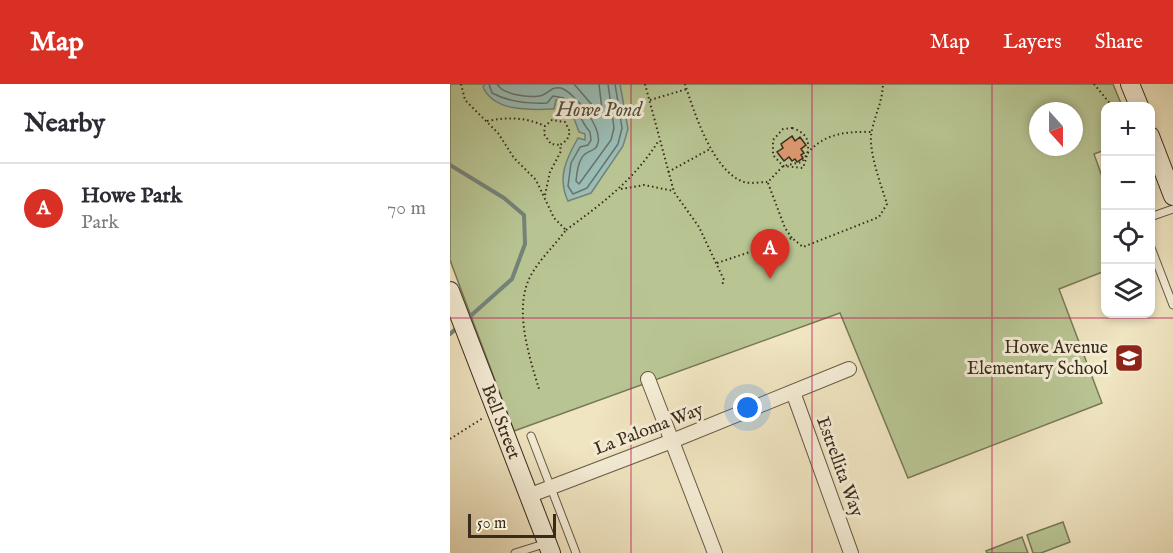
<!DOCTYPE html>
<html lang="en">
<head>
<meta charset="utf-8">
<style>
  :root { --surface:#fff; --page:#f2f2f3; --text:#2b2b33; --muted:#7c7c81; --line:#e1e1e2; --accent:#d93025 }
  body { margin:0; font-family:"IM FELL English",serif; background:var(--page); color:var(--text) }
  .controls { position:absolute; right:18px; top:18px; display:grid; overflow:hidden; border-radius:12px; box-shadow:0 3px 9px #0003 }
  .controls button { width:54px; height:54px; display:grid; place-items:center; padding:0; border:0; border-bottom:2px solid var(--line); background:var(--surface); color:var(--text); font:30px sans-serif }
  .compass { position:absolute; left:579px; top:18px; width:54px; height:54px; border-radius:50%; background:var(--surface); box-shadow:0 3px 9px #0003; rotate:159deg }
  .scale { position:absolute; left:18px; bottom:15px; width:88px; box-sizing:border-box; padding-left:6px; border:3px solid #392a1c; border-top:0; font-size:16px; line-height:21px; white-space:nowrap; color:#392a1c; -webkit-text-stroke:4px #f5eed7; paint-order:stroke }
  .you { position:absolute; left:298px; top:324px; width:21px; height:21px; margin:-15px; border:4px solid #fff; border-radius:50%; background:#1a73e8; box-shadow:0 0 0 9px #1a73e833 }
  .badge { display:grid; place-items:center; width:39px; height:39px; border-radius:50%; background:var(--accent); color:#fff; font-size:20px; font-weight:700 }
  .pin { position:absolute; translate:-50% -50px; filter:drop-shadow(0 2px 3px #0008) }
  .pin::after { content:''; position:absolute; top:32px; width:21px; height:18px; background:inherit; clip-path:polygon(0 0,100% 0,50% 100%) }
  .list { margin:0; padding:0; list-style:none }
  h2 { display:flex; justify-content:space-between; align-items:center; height:78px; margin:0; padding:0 24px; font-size:26px }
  h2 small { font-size:20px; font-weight:400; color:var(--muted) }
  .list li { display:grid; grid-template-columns:39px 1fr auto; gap:18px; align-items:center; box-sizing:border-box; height:90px; padding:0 24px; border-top:2px solid var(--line) }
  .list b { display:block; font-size:22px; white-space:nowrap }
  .list p { margin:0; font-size:20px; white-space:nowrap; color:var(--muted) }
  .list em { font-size:20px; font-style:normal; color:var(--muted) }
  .icon { flex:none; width:33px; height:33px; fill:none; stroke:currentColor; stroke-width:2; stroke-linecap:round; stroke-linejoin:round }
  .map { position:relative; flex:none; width:723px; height:469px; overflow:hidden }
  header { display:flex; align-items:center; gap:36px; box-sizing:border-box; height:84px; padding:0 30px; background:var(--accent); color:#fff }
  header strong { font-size:28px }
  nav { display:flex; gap:33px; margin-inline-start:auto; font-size:21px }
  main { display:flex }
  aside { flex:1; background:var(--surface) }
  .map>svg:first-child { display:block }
  .green { fill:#b8c593; stroke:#787858; stroke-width:1.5; fill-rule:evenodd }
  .water { fill:#9bbeb7; stroke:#748379; stroke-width:1.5 }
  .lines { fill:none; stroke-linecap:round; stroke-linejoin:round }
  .shore { stroke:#6a746a; stroke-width:1.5 }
  .stream { stroke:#748379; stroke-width:4 }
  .building { fill:#da976d; stroke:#392a1c; stroke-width:1.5 }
  .lane-casing { stroke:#675945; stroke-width:9 }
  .street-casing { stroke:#675945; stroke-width:16 }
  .secondary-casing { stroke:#392a1c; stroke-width:20 }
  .path { stroke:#392a1c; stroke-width:2; stroke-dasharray:1.5 3; stroke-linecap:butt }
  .lane { stroke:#f5eed7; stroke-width:7 }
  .street { stroke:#f5eed7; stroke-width:14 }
  .secondary { stroke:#f5eed7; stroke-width:18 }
  .grid { fill:none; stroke:#c2185b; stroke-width:1.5; stroke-opacity:0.55 }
  .labels { text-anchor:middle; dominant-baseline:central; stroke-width:6; stroke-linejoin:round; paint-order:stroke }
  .poi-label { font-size:18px; fill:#392a1c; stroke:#f5eed7; text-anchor:end }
  .street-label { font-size:18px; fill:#392a1c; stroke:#f5eed7 }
  .water-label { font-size:20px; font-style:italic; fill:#524f43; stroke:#f5eed7 }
</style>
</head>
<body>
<header>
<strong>Map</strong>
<nav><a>Map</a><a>Layers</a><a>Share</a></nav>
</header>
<main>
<aside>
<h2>Nearby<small></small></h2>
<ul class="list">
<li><span class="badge">A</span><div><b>Howe Park</b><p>Park</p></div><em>70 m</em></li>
</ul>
</aside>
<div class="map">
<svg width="723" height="469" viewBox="0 0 723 469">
  <rect width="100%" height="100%" fill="#f0e5c1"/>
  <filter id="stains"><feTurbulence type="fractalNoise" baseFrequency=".00333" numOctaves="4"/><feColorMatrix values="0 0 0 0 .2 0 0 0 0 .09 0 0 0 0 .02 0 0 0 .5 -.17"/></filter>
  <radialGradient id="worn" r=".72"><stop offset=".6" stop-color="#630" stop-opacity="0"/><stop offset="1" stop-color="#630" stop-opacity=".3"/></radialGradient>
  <g class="green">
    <path d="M0,0H663L672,22H656L655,66L644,70L655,101V187L609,205L652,319L458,394L390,229L64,347L0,176ZM588,27H624V63H588Z"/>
    <path d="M613,438L620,458L591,469H583L577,451Z"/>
    <path d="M572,453L578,469H537L536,467Z"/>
  </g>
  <path class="water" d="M35,0H170L178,45L173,62L141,109L118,117C107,94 116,75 128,54L135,56V50L129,48L122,29L109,25L110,17L106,16L104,25C80,26 44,28 33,3Z"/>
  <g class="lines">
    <g class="shore">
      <path d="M39,0L42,9C59,18 77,20 97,19L103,12L114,14L117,21C131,26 131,39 140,48L141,56L138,61L130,63L121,79L118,102L123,110L137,104L168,60L172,44L165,0"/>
      <path d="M47,0C52,10 77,14 89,12C98,11 100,2 111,4C125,9 152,43 148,59C146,67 140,66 135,70C128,76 127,89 126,97L129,100L161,56L164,44L158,0"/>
      <path d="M124,0L149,29L152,26L149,0"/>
    </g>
    <g class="stream">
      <path d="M0,81L54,114L74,131L75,160L62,195L16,236"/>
      <path d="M0,250L8,243"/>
    </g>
  </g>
  <path class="building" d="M342,52L345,57L350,53L356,61L351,65L354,69L351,71L353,74L347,78L345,75L342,77L339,73L334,77L327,68L333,64L331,60Z"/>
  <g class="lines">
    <g class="lane-casing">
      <g id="lane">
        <path d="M700,133L723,125"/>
        <path d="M700,161L723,221"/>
        <path d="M81,352L126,469"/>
        <path d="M65,469L97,459"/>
      </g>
    </g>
    <g class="street-casing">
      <g id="street">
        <path d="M198,295L265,469"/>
        <path d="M343,308L401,469"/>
        <path d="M78,412L222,357L399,285"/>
      </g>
    </g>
    <g class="secondary-casing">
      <g id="secondary">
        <path d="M680,0L689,22"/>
        <path d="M700,52L723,112"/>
        <path d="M0,207L101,469"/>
      </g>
    </g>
    <g class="path">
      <path d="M11,0L15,16L48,49L64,74L86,96L104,134L116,146C105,161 90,175 81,191C63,224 79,272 89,305"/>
      <path d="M195,0L224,108L249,143L274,196L272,201"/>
      <path d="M235,0C244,28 263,88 294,98C301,100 311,98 318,98L333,82L352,78C367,51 392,47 421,48"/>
      <path d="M644,0L662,22"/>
      <path d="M200,16L237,5"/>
      <path d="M37,37C58,33 75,33 95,42"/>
      <path d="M342,44C364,51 359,66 353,84L333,82L323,71V56L333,45Z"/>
      <path d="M218,88L260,65"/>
      <path d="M318,99L335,144L342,154"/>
      <path d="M171,105L194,101L224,107"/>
      <path d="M95,111L100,88L111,67L110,61L117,56L120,48L115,38L102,36L95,42L94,50L101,60L110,61"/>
      <path d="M116,146C153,119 185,95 209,56"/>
      <path d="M267,179L342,154L353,163L429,133L437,120C431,101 417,64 422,46C426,28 432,19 433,0"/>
      <path d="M0,355L33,334"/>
    </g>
    <use href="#lane" class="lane"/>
    <use href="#street" class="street"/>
    <use href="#secondary" class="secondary"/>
  </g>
  <path class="grid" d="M181,0V469M362,0V469M542,0V469M0,234H723"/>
  <defs>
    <g id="school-square" transform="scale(1.5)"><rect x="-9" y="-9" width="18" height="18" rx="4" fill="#8f2418" stroke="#f5eed7"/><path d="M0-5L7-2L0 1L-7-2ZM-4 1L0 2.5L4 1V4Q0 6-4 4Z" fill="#fff"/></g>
  </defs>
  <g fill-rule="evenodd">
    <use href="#school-square" x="679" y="274"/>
  </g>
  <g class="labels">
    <g class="poi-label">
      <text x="658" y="264">Howe Avenue<tspan x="658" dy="21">Elementary School</tspan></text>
    </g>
    <g class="street-label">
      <text transform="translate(50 338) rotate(69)">Bell Street</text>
      <text transform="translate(199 346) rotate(-21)">La Paloma Way</text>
      <text transform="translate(389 383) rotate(70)">Estrellita Way</text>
    </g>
    <g class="water-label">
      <text x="149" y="26">Howe Pond</text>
    </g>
  </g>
  <rect width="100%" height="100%" filter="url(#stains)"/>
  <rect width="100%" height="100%" fill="url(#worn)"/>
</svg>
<div class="controls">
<button>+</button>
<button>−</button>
<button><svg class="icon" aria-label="locate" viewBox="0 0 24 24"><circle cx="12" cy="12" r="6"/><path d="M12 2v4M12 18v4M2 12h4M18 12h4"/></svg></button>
<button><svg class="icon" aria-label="layers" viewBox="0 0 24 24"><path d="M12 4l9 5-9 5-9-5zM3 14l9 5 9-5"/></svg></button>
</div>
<svg class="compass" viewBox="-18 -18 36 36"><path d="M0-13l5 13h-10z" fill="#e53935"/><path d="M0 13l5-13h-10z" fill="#7c7c81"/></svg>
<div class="scale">50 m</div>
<div class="you"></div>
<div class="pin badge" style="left:320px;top:195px">A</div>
</div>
</main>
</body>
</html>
